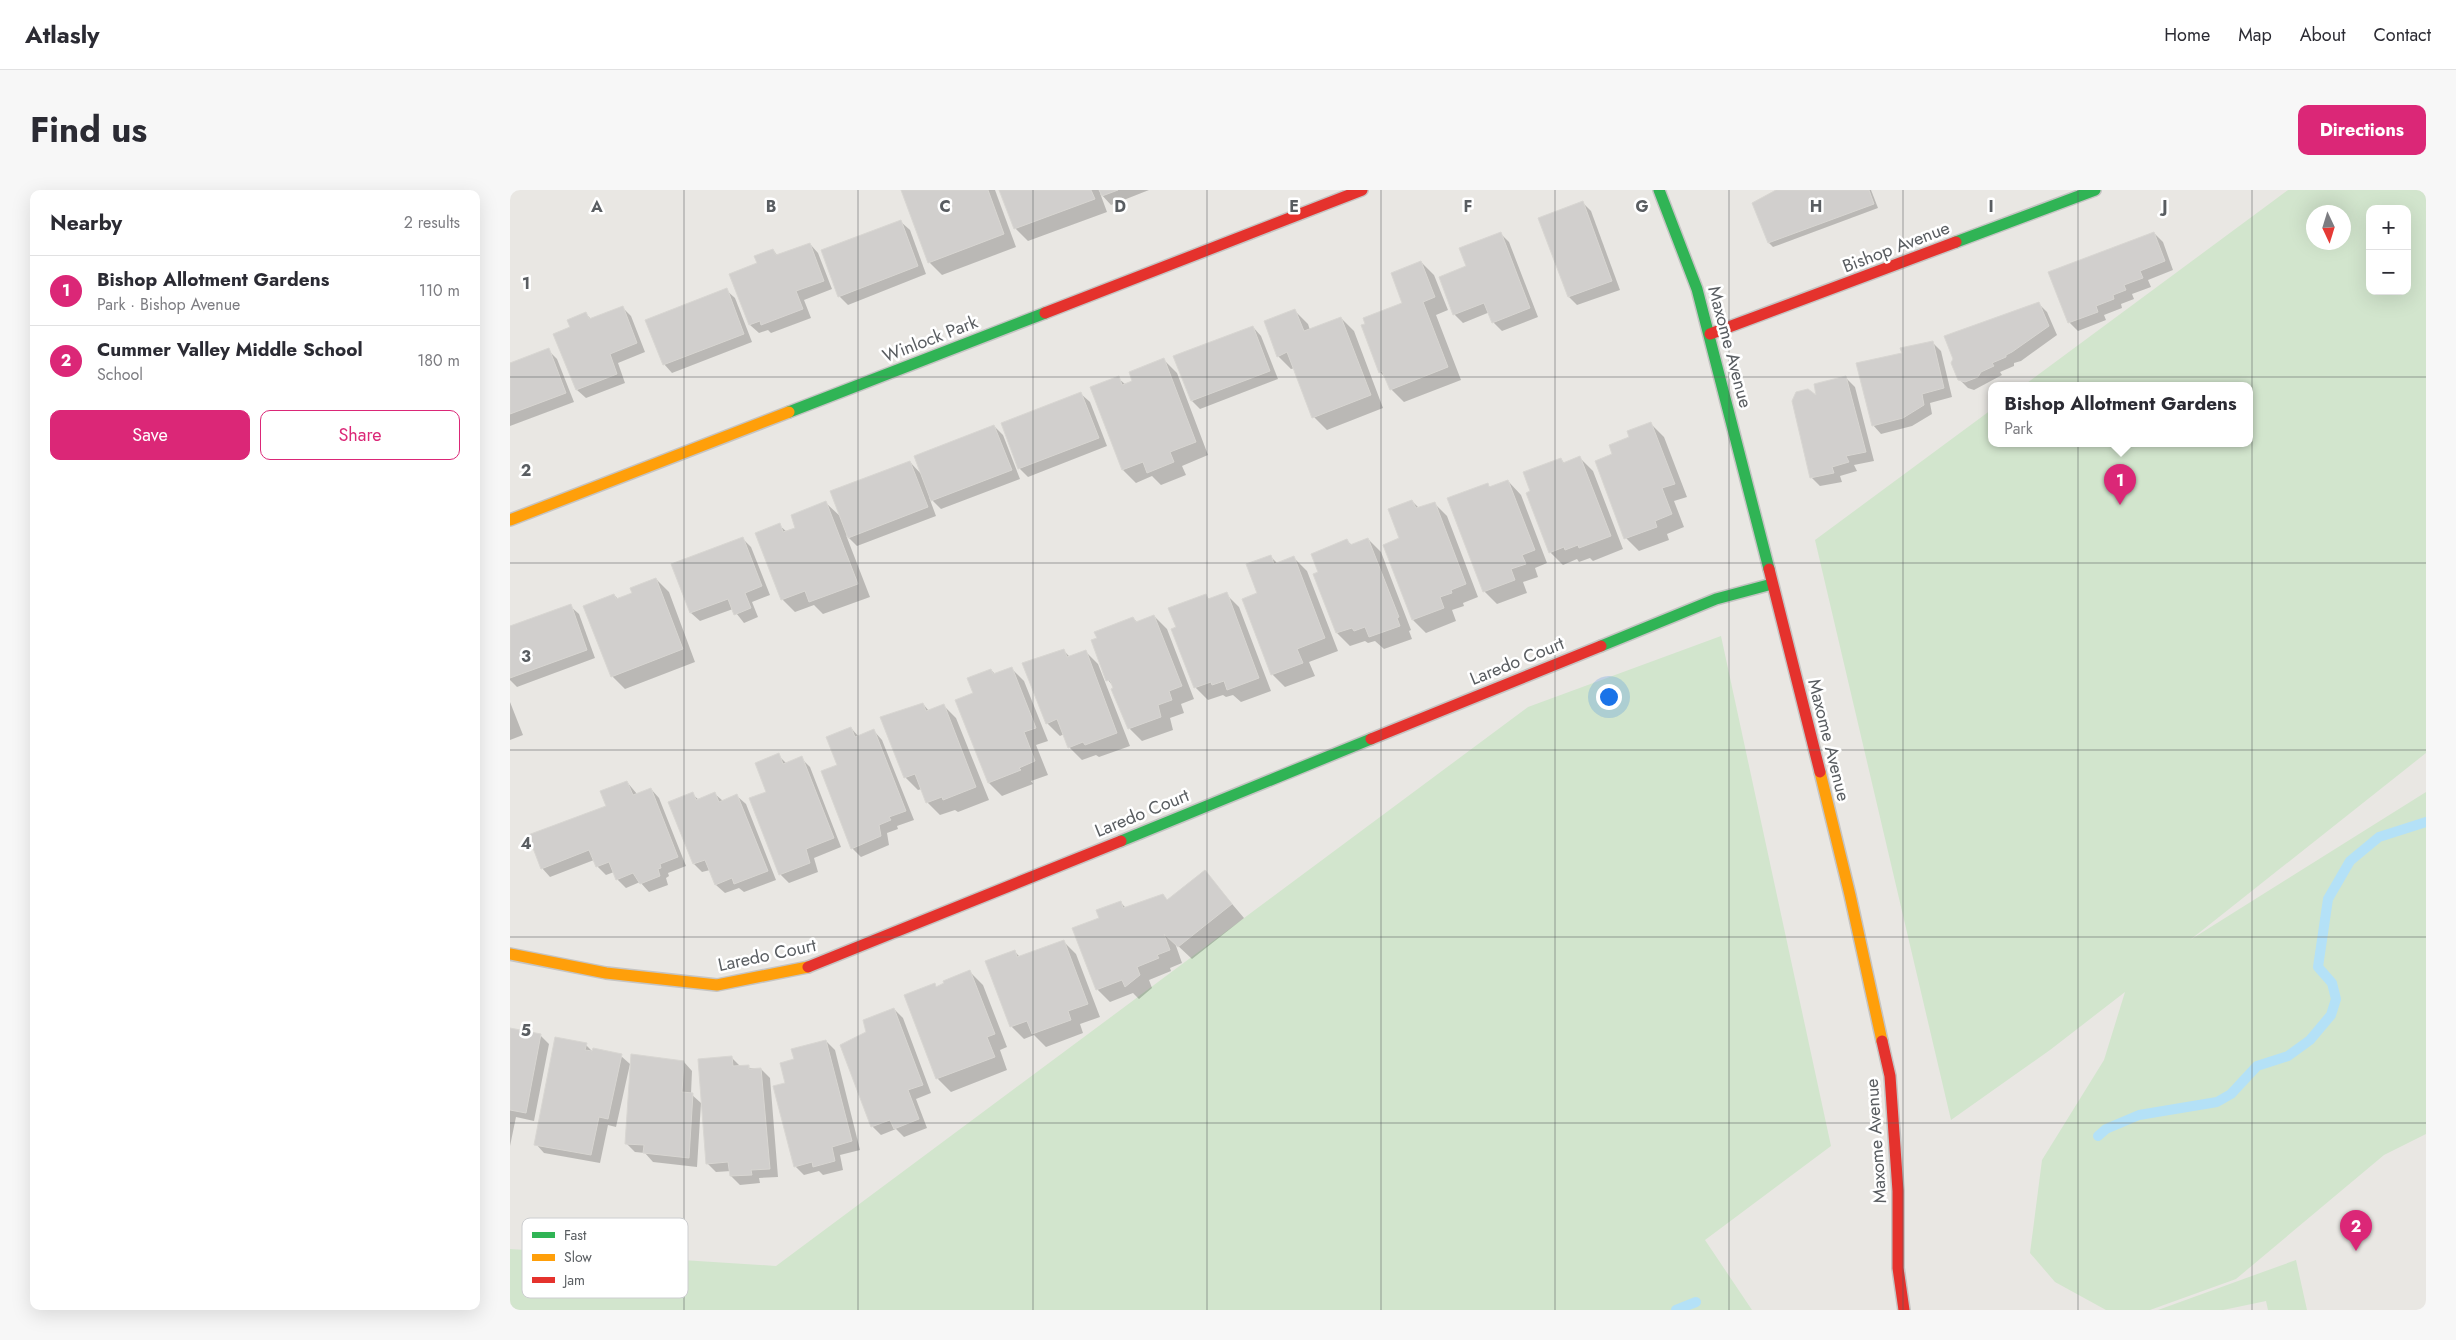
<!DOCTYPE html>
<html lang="en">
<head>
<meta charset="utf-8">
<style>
  :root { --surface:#fff; --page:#f7f7f7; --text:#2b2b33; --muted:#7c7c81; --line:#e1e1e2; --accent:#db2777 }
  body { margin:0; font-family:Jost,sans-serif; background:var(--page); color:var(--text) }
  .controls { position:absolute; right:15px; top:15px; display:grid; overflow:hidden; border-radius:10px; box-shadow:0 5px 20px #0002 }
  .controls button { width:45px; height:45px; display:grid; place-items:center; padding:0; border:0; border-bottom:1px solid var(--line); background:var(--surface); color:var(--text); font:25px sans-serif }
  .compass { position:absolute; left:1796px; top:15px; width:45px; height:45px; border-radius:50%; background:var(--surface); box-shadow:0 5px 20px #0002; rotate:176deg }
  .you { position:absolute; left:1098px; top:506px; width:18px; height:18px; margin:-12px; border:4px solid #fff; border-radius:50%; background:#1a73e8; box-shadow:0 0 0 8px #1a73e833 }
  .badge { display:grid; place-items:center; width:32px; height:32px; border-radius:50%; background:var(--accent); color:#fff; font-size:16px; font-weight:700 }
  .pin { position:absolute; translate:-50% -41px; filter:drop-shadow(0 1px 2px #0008) }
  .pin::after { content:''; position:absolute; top:26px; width:18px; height:15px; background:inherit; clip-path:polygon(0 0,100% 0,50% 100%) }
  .popup { position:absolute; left:1478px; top:192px; width:265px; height:65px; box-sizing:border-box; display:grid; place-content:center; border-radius:10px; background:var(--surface); filter:drop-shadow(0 1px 4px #0005); font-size:16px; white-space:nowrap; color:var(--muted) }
  .popup b { font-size:19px; color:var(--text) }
  .popup::after { content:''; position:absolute; left:50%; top:100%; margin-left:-10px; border:10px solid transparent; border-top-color:var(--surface) }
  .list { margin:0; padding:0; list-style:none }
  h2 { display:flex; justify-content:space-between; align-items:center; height:65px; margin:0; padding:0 20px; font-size:21px }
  h2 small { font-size:16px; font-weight:400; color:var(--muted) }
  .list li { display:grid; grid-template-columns:32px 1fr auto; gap:15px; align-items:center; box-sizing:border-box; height:70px; padding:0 20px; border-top:1px solid var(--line) }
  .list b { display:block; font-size:19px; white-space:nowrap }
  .list p { margin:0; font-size:16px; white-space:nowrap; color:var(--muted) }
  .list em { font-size:16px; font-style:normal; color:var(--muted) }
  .actions { display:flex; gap:10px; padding:15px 20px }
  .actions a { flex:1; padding:11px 0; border:1px solid var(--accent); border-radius:10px; text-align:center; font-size:18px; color:var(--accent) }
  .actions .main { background:var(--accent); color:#fff }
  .map { position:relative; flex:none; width:1916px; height:1120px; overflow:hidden; border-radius:10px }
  header { display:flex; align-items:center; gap:30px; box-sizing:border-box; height:70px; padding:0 25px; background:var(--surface); border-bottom:1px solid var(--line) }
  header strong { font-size:24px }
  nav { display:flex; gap:28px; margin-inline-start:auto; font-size:18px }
  .intro { display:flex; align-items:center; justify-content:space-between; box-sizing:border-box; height:120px; padding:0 30px }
  h1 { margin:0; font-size:35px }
  .button { padding:12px 22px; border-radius:10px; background:var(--accent); color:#fff; font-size:18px; font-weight:700 }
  main { display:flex; gap:30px; padding:0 30px }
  aside { flex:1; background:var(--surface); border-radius:10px; box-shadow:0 5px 20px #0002 }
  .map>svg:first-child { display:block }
  .green { fill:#d2e5cd; fill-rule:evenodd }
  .shadow { fill:#0003 }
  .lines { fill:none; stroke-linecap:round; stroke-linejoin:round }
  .stream { stroke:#b4e1f7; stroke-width:10 }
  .building { fill:#d1cfcd; stroke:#d8d6d2 }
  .fast-casing { stroke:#c5c4c3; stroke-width:14 }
  .slow-casing { stroke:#c5c4c3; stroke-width:14 }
  .jam-casing { stroke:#c5c4c3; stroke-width:14 }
  .fast { stroke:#30b455; stroke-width:11 }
  .slow { stroke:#ff9f0a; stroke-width:11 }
  .jam { stroke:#e5322d; stroke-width:11 }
  .grid { fill:none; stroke:#595d61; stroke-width:1; stroke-opacity:0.55 }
  .labels { text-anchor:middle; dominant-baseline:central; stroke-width:5; stroke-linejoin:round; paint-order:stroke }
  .street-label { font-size:18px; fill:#595d61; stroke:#fff }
  .key { fill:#fff; stroke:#cdced0; stroke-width:1 }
  .key-label { font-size:14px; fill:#595d61 }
  .grid-label { font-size:16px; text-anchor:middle; font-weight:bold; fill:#595d61; stroke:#fff; stroke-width:5; stroke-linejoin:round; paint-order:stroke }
</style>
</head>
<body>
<header>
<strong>Atlasly</strong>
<nav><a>Home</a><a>Map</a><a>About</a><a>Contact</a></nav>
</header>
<div class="intro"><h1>Find us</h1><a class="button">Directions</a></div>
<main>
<aside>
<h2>Nearby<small>2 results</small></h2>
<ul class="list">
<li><span class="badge">1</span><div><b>Bishop Allotment Gardens</b><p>Park · Bishop Avenue</p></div><em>110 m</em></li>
<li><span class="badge">2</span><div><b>Cummer Valley Middle School</b><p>School</p></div><em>180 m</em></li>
</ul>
<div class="actions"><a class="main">Save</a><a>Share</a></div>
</aside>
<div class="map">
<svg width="1916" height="1120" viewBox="0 0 1916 1120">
  <rect width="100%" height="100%" fill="#e9e7e3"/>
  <g class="green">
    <path d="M1778,0H1916V563L1680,750L1916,602V944L1874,965L1726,1089L1640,1120H1596L1545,1092L1520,1063L1532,970L1594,870L1615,802L1540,860L1441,930L1305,350L1481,220V254H1739V196H1513ZM1860,19H1897V101H1860ZM1804,22H1834V52H1804Z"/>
    <path d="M1211,446L1321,956L1195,1050L1242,1120H0V1059L266,1076L1018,517Z"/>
    <path d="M1786,1070L1797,1120H1758L1756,1111L1713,1120H1648Z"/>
  </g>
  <g class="shadow">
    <path d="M392,0H485L506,57L432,85L419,72Z"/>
    <path d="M491,0H639L601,15L590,3L597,22L518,51L505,38Z"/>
    <path d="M1268,0H1361L1368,18L1263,57L1259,53L1243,13Z"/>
    <path d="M1073,13L1081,21L1110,100L1067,115L1059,107Z"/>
    <path d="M391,32L400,40L416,84L338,115L329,106Z"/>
    <path d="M990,43L999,52L1028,127L992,141L983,132L980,122L953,133L944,124L958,77Z"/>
    <path d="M1644,43L1653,52L1663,80L1638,90L1641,97L1622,104L1624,109L1611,114L1612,118L1594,125L1596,130L1568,141L1559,132Z"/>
    <path d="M300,54L308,63L322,99L294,110L301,128L261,143L258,140L249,143L240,135L248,74L263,60L268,66Z"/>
    <path d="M911,72L924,85L938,120L926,125L951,190L894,212L881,199L877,189L870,182L857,135L894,114Z"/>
    <path d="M216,100L225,108L242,152L162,183L154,174Z"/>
    <path d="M1528,113L1537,122L1547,145L1511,171L1504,173V176L1490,182L1492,185L1464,200L1458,198L1449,189Z"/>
    <path d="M112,117L121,126L135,162L108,173L115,193L76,208L67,200L45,145L61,138L76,124L81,129Z"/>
    <path d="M785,121L798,134L800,140L831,128L844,141L873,218L817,240L804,227L785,178L781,179L768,166Z"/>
    <path d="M743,137L751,146L768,189L690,219L682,211Z"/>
    <path d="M1422,152L1431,161L1442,207L1420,213L1422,224L1402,236L1371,244L1363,235L1393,164Z"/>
    <path d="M38,160L47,169L64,212L0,236V174Z"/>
    <path d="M654,170L667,183L698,265L672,276L676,285L651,295L642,286L626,293L613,280L608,188L616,195Z"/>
    <path d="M1336,188L1345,197L1364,271L1344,275L1347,281L1330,286L1332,292L1310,296L1301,287L1308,209Z"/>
    <path d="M571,204L580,212L597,256L518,287L509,278Z"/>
    <path d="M1141,234L1154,247L1177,307L1164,311L1174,337L1157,344L1159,350L1129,361L1116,348L1104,265L1121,248Z"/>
    <path d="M484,236L493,245L510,289L431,319L419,307L426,326L347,356L336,345L360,407L313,424L304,415L285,422L272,409L269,335L277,342L287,338L316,313L332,328L400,272L412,285Z"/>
    <path d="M1070,268L1083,281L1113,359L1083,371L1080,368L1069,372L1067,369L1053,375L1040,362L1051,269L1055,274Z"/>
    <path d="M998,291L1011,305L1037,373L1025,378L1028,387L1013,392L1017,403L987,414L974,401L977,294L981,298Z"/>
    <path d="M902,311L909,318L924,313L937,326L968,407L953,413L954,416L942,420L946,431L916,443L903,430L891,348Z"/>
    <path d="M232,348L241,357L260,405L242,412L248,427L234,433L223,419L190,431L181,423Z"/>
    <path d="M858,349L871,362L901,440L899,441L902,449L874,459L865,451L858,453L855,451L840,456L827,443L805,385L809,383L837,351L842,355Z"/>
    <path d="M760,366L768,374L784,368L797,381L828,461L799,472L805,486L775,497L762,484L749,403Z"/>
    <path d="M146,389L159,402L185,472L115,499L102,486L104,405L108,409L123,403Z"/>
    <path d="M716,404L729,417L761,501L731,512L723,505L716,507L713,505L698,510L685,497L667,438L696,406L700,410Z"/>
    <path d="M60,416L69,424L85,468L7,497L0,490V437Z"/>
    <path d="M644,426L657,439L684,509L671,514L674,523L660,528L663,540L632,551L619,538L603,496L598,490L623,428L628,433Z"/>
    <path d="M554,461L560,467L575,461L588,474L620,556L589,567L586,565L572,570L559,557L554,544L550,546L537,533Z"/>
    <path d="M501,478L514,491L538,551L526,555L538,585L521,591L523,594L492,606L479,593L464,503L481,480L485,484Z"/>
    <path d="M0,512L13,545L0,550Z"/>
    <path d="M413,514L419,521L433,515L446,528L479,610L448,622L445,620L430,625L417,612L412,599L408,600L395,587Z"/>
    <path d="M341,538L349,547L364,541L372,550L404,630L387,636L388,639L377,643L379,655L351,667L342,658L329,576Z"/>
    <path d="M268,565L277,574L291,568L300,577L331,657L304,668L308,682L279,693L270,684L257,602Z"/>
    <path d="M117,592L127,604L141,599L149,608L176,676L158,683L159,686L156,688L158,695L139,702L130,692L116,698L107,689L104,682L96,685L87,676L84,670L40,687L32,678L97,617Z"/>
    <path d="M182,604L189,610L205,604L213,611L227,606L236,614L266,690L234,702L229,698L215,703L206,695L200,680L192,682L184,674Z"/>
    <path d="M695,682L734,728L682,769L665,753L672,773L660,778L661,781L639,790L642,798L629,809L623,803L600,812L587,799L591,729L610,712L616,718L653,706L658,711Z"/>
    <path d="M553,751L566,764L590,827L570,834L573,843L536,857L524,845L514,849L501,836L504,761L510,767Z"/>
    <path d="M460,782L473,795L497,857L490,860L497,880L441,902L428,889L396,806L424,795L427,798Z"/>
    <path d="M384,819L393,828L421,903L406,909L417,938L394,947L386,939L371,945L362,936L358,843Z"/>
    <path d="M0,839L30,845L39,854L24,931L6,927L0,956Z"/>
    <path d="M316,851L325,860L350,960L330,965L333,980L313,985L309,981L294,985L285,976L276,893Z"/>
    <path d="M76,855L83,862L111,866L120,874L106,937L98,935L90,973L34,963L26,954Z"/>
    <path d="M222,868L231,877L251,879L260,888L268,987L249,988L250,993L230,995L221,986V981L206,982L197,973Z"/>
    <path d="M174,872L182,881L181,904L191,913L187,977L143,972L135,963L125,962L116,953Z"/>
  </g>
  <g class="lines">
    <g class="stream">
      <path d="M1588,946L1596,939L1629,925L1707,912L1721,904L1747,876L1778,866L1800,850L1821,825L1826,809L1822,793L1808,777L1818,709L1840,671L1869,647L1916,632"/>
      <path d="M1166,1120L1186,1112"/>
    </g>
  </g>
  <g class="building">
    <path d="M391,0H478L494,44L418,73Z"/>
    <path d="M489,0H581L585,9L504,39Z"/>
    <path d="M589,0H608L592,6Z"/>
    <path d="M1266,0H1359L1364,14L1258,53L1242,13Z"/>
    <path d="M1073,11L1102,91L1058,107L1028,28Z"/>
    <path d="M391,30L408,76L328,107L311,60Z"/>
    <path d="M991,42L1020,118L982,133L974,113L943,125L929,87L956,76L949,58Z"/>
    <path d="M1644,42L1655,71L1630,81L1633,88L1614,95L1616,100L1603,105L1604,109L1586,116L1588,122L1558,133L1538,82Z"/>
    <path d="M300,53L314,91L286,101L293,119L251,135L250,131L239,135L219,84L247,73L244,66L263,59L266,65Z"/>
    <path d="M911,71L925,107L913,112L938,177L880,200L872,181L869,183L851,135L855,134L853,128L892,113L881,83Z"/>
    <path d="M217,98L234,144L153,175L135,130Z"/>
    <path d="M1529,112L1539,136L1502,162L1496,165V167L1482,173L1484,176L1471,182L1468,187L1455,192L1448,190L1441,173L1443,169L1434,146Z"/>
    <path d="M113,116L127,153L100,164L107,184L66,200L43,144L60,137L57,130L76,122L79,129Z"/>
    <path d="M785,119L794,141L831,127L861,205L802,228L777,162L767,167L754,131Z"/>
    <path d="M743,136L760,181L681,211L663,166Z"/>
    <path d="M1423,151L1434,198L1412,204L1414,215L1393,228L1362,236L1346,173L1392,163L1390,158Z"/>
    <path d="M39,158L56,203L0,224V173Z"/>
    <path d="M654,168L686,252L660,262L664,272L637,283L633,272L612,280L580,197L609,186L612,195L622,191L619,182Z"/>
    <path d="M1336,186L1356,262L1336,266L1339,272L1322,277L1324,283L1300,288L1282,211L1286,202L1298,199L1306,205L1304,194Z"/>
    <path d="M571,202L589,248L508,279L491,233Z"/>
    <path d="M1141,232L1165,294L1152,298L1162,324L1145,331L1147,337L1114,349L1085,271L1102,264L1099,255L1119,247L1117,241Z"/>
    <path d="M484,235L502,280L421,311L404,266Z"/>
    <path d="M1070,266L1101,346L1069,358L1068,355L1055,360L1054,357L1039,363L1016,303L1020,301L1013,282L1051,268L1053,273Z"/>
    <path d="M400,271L418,317L338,348L320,301Z"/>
    <path d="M998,290L1025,360L1012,365L1016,374L1001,379L1005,390L973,402L937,308L978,293L979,297Z"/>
    <path d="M902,310L906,318L925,312L956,394L941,400L942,403L930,407L934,418L902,430L873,355L889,348L878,319Z"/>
    <path d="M316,311L348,394L299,412L295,401L271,410L245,343L270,333L273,342L285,338L281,325Z"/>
    <path d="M233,347L252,396L235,403L241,418L224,425L218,409L180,423L161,374Z"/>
    <path d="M858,348L889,427L887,428L890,436L859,447L855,437L844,441L842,438L826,443L803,384L808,382L801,364L837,349L840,355Z"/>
    <path d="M761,365L764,374L784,366L815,448L787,459L793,473L761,485L732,409L747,403L736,374Z"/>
    <path d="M146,388L173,459L101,487L73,416L104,404L106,409L122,403L120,398Z"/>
    <path d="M717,402L749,488L717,500L714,491L702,495L701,492L684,498L661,439L666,437L658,418L696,404L698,409Z"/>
    <path d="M61,414L77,460L0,488V436Z"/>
    <path d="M644,425L672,496L659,501L662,510L648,515L651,527L618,539L601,499L603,498L600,490L596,491L581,450L587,448L584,442L623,427L626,432Z"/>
    <path d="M554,459L557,467L576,460L607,543L575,555L573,552L558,558L547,529L536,534L512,473Z"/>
    <path d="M502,477L526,538L514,542L525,571L509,578L511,580L478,593L445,510L463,503L457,488L481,479L483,484Z"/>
    <path d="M413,513L416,521L434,514L466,597L433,610L432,607L416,613L405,584L394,588L370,527Z"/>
    <path d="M341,537L345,547L364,539L396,621L379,627L381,630L369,635L371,646L341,659L311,581L327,575L316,547Z"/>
    <path d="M269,563L273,574L292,566L324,648L296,659L300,673L269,685L239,608L256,602L245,573Z"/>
    <path d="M117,591L123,605L141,598L168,667L150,674L151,678L148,679L150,686L130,694L123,683L106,690L99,672L86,677L79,660L31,679L18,645L96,616L90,601Z"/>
    <path d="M183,602L186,610L205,602L209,612L227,604L258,681L224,694L222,688L205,695L195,670L183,674L158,612Z"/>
    <path d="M695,680L722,714L668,757L654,744L660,760L647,765L649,768L627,777L630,785L615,797L612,790L586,800L562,738L589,728L586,720L611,711L613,718L653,704L657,710Z"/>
    <path d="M554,750L578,814L558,821L561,830L522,844L517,831L500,837L475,771L505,760L507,767Z"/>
    <path d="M460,780L485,844L477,847L485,867L426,889L394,805L425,793L426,797L434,793L433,791Z"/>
    <path d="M384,818L413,895L398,900L409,929L384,939L380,930L361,937L330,855L356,842L353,830Z"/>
    <path d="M0,838L31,844L16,923L0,920Z"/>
    <path d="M45,847L77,853L75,860L82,861L83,858L112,864L98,929L89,927L81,965L24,955Z"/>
    <path d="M316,850L342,951L322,957L325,971L303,977L302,972L284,977L263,896L275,893L270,873L284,869L281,859Z"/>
    <path d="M121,864L174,871L172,902L183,903L179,968L133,963L134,955L115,954Z"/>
    <path d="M222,866L223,876L239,875V879L251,878L260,979L241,980L242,985L220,986L218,972L196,974L188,869Z"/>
  </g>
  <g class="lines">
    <g class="fast-casing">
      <g id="fast">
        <path d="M1149,0L1187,99L1259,379"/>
        <path d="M1446,52L1585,0"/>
        <path d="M279,222L535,123"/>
        <path d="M1091,456L1206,409L1262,394"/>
        <path d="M611,651L861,549"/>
      </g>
    </g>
    <g class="slow-casing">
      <g id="slow">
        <path d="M0,330L279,222"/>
        <path d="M1310,582L1340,705L1372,851"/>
        <path d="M0,764L96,783L207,795L298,777"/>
      </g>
    </g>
    <g class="jam-casing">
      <g id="jam">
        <path d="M535,123L852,0"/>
        <path d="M1200,144L1446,52"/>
        <path d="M1259,379L1310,582"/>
        <path d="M861,549L1091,456"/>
        <path d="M298,777L611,651"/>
        <path d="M1372,851L1380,886L1388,1001V1078L1394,1120"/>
      </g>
    </g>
    <use href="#fast" class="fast"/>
    <use href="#slow" class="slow"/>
    <use href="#jam" class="jam"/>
  </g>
  <path class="grid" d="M174,0V1120M348,0V1120M523,0V1120M697,0V1120M871,0V1120M1045,0V1120M1219,0V1120M1393,0V1120M1568,0V1120M1742,0V1120M0,187H1916M0,373H1916M0,560H1916M0,747H1916M0,933H1916"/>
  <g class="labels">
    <g class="street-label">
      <text transform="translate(1386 57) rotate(-21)">Bishop Avenue</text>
      <text transform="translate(420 149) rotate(-21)">Winlock Park</text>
      <text transform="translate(1220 157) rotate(75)">Maxome Avenue</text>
      <text transform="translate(1007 471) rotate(-22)">Laredo Court</text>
      <text transform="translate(1319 550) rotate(76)">Maxome Avenue</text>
      <text transform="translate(632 623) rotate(-22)">Laredo Court</text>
      <text transform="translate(257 765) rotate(-12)">Laredo Court</text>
      <text transform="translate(1366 951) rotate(-94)">Maxome Avenue</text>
    </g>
  </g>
  <rect x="12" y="1028" width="166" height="80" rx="8" class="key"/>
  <rect x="22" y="1042" width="23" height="6" fill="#30b455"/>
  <rect x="22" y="1064" width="23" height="7" fill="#ff9f0a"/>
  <rect x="22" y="1087" width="23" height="6" fill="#e5322d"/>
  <g class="key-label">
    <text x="54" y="1050">Fast</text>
    <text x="54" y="1072">Slow</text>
    <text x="54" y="1095">Jam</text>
  </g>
  <g class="grid-label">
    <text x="87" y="22">A</text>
    <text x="261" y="22">B</text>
    <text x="435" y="22">C</text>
    <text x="610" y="22">D</text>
    <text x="784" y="22">E</text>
    <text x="958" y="22">F</text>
    <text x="1132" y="22">G</text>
    <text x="1306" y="22">H</text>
    <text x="1481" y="22">I</text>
    <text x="1655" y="22">J</text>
    <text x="16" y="99">1</text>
    <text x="16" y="286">2</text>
    <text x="16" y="472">3</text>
    <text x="16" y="659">4</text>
    <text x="16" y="846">5</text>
  </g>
</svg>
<div class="controls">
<button>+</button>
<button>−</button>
</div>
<svg class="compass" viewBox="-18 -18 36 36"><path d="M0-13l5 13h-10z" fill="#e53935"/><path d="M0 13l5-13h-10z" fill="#7c7c81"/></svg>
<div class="you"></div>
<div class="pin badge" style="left:1610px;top:315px">1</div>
<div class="popup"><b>Bishop Allotment Gardens</b>Park</div>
<div class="pin badge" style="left:1846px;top:1061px">2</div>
</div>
</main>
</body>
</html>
